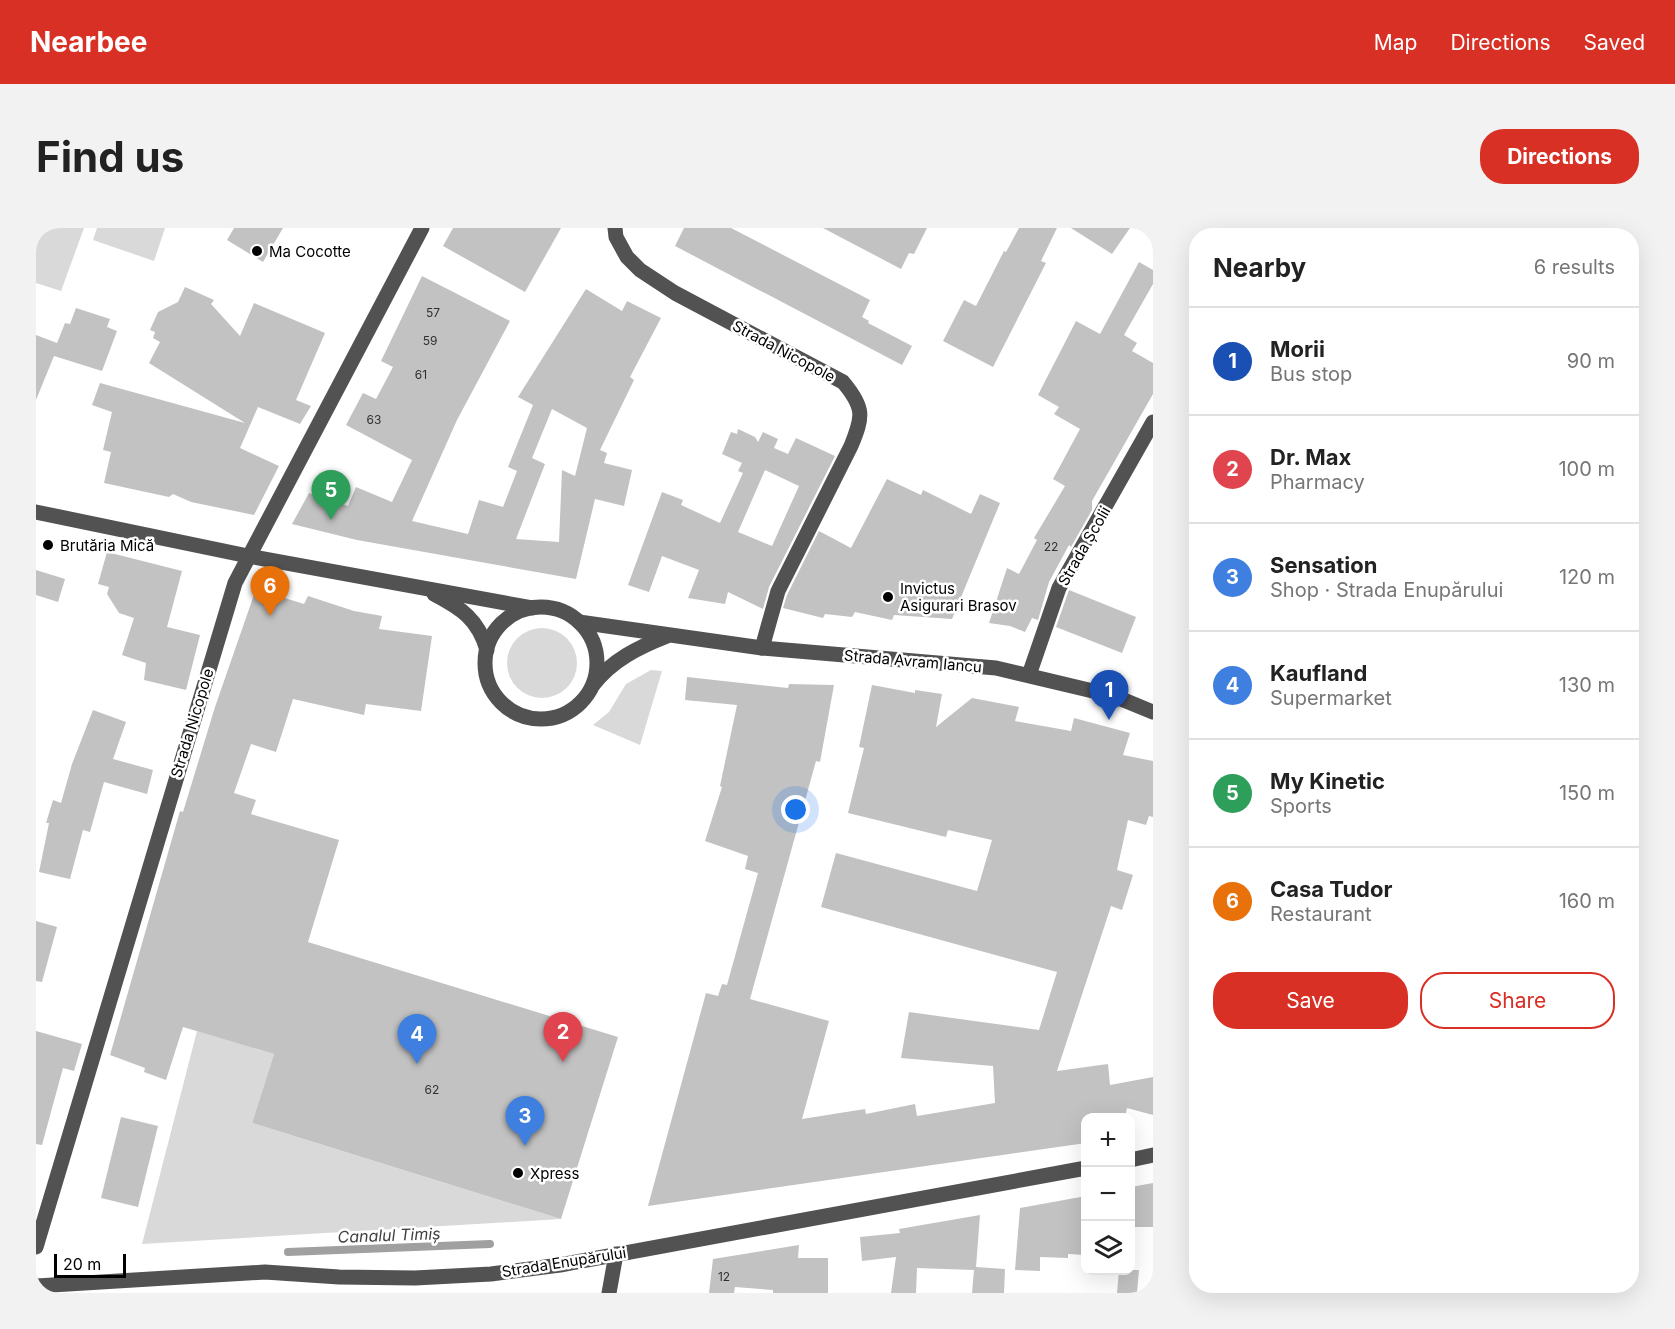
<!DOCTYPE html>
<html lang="en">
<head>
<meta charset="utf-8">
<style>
  :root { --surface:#fff; --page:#f2f2f2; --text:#222; --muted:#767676; --line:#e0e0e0; --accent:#d93025 }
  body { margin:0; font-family:Inter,sans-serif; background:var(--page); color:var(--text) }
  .controls { position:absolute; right:18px; bottom:18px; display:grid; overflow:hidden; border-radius:12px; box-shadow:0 6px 24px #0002 }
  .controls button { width:54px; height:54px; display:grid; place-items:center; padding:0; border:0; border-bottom:2px solid var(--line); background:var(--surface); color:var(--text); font:30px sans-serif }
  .scale { position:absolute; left:18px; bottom:15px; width:72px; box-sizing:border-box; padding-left:6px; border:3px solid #000; border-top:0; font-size:16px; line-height:21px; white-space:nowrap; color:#000; -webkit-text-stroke:4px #fff; paint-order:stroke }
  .you { position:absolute; left:760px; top:582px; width:21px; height:21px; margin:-15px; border:4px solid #fff; border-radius:50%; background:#1a73e8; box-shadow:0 0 0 9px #1a73e833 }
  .badge { display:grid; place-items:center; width:39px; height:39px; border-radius:50%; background:var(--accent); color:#fff; font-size:20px; font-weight:700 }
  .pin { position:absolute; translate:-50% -50px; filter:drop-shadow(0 2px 3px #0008) }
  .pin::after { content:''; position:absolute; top:32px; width:21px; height:18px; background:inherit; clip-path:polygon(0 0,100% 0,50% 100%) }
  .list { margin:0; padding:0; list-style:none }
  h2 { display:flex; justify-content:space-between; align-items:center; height:78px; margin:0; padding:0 24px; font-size:26px }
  h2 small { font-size:20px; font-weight:400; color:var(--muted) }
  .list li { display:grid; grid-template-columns:39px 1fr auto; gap:18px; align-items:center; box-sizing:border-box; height:108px; padding:0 24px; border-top:2px solid var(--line) }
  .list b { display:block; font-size:22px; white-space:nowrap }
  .list p { margin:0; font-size:20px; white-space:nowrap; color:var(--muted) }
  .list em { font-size:20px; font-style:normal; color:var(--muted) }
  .actions { display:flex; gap:12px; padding:18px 24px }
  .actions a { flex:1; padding:14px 0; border:2px solid var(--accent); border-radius:24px; text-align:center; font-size:21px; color:var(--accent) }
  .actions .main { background:var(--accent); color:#fff }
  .icon { flex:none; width:33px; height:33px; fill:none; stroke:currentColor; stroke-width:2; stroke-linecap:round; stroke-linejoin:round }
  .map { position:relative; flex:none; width:1117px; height:1065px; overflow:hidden; border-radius:24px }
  header { display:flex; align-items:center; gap:36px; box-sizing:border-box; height:84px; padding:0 30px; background:var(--accent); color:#fff }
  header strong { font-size:28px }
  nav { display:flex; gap:33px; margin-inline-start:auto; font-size:21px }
  .intro { display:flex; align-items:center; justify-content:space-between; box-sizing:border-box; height:144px; padding:0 36px }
  h1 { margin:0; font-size:42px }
  .button { padding:15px 27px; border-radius:24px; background:var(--accent); color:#fff; font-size:21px; font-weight:700 }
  main { display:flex; gap:36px; padding:0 36px }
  aside { flex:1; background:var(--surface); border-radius:24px; box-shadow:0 6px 24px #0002 }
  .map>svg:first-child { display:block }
  .green { fill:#d9d9d9 }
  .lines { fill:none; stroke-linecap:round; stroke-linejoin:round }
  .stream { stroke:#a0a0a0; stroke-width:8 }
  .building { fill:#c2c2c2; fill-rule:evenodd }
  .minor { stroke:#525252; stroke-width:15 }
  .poi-dot { fill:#000; stroke:#fff; stroke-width:2 }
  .labels { text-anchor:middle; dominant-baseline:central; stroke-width:5; stroke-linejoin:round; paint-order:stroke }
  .number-label { font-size:12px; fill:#303030 }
  .poi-label { font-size:15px; fill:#000; stroke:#fff; text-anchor:start }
  .street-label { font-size:15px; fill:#000; stroke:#fff }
  .water-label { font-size:16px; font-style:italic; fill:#414141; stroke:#fff }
</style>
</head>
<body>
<header>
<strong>Nearbee</strong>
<nav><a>Map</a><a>Directions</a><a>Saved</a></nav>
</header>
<div class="intro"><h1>Find us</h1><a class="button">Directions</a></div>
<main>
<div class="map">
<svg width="1117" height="1065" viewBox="0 0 1117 1065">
  <rect width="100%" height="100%" fill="#fff"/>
  <g class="green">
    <path d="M0,0H48L25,63L0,55Z"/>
    <path d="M61,0H129L118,33L57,12Z"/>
    <circle cx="506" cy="435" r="35"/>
    <path d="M615,442L626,443L604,517L557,497L573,484L590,456Z"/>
    <path d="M161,803L238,826L216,895L525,991L106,1016Z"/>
  </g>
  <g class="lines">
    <path class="stream" d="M252,1024L454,1016"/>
  </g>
  <g class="building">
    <path d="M198,0H247L227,34L191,12Z"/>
    <path d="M417,0H525L489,64L407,18Z"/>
    <path d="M648,0H695L834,72L826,89L833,93L832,95L876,118L866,137L639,18Z"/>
    <path d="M787,0H891L878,26L873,25L865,41Z"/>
    <path d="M983,0H1021L1005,33L1010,35L957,139L907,113L928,72L940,78L968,23L970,24Z"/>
    <path d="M1035,0H1094L1076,26Z"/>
    <path d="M1103,34L1117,42V56L1088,107L1101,115L1096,123L1117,135V166L1056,273V282L1035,319L1033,317L1013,354L1002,392L996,390L989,404L974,398L953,395L971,340L983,346L1001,312L998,310L1029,258L1017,251L1044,201L1018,186L1023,179L1002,167L1040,93L1064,106Z"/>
    <path d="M386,48L474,93L421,192L376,293L432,306L443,272L467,279L481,243L472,239L497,177L482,169L550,61L586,83L591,73L625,90L594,149L598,152L564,222L571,225L568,235L596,242L588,278L559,271L540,351L321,312L256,296L273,265L312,278L320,259L356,274L376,232L310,197L327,165L340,171L357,139L345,133ZM516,181L551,200L539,248L526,242L523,314L480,311L509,236L496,230Z"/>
    <path d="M149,59L178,72L175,76L204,108L218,75L289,105L260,172L275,178L264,196L222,179L204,220L243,238L218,287L155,274L137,266L133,269L68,255L75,224L67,222L76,184L56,177L64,155L209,195L113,135L124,114L117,110L119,104L114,102L122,84L142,74Z"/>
    <path d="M40,80L74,91L71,99L81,103L66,143L18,128L0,172V107L21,115L29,95L34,96Z"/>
    <path d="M702,201L719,209L722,214L727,204L742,211L738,220L752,226L760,210L799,228L733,359L727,381L692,364L689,376L652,370L663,342L626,328L613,364L592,357L626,264L647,272L645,277L684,295L707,245L702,243L706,235L686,226L695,204L701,206ZM729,242L763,258L736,318L702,304Z"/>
    <path d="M851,251L885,267L887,262L935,286L944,266L964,275L916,391L858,387L856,392L819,384L816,389L789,386L787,390L747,380L751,367L783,303L815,320Z"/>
    <path d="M71,324L146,343L131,399L164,407L150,462L108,452L110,435L86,427L98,390L83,385L71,366L73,359L62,356Z"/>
    <path d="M0,342L29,351L22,374L0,367Z"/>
    <path d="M220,361L268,376L272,368L318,383L346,388L343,401L396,408L385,483L330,476L328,487L257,471L240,524L215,516L198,565L220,572L215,586L303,612L272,714L582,809L525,991L216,895L238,826L147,799L130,852L108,844L109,840L74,827L144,583L147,584L179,479Z"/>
    <path d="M1033,362L1100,389L1086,425L1020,399Z"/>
    <path d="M651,449L752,460L753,456L798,457L784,534L780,533L714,771L793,793L766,891L829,881L830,886L879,876L881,888L959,875L957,838L865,830L873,784L1003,802L1021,744L785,679L800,625L941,663L956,612L912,602L910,609L812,585L828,520L823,519L836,457L879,465V462L906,466L900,499L936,470L983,479L979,493L1035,503L1038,490L1094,505L1087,527L1117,533V589L1113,588L1110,597L1092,592L1081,642L1097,647L1086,682L1075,678L1021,843L1072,836L1074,857L1117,849V887L1091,880L1089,890H1050V915L612,978L670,765L682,768L686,756L691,757L722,645L709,641L712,628L669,613L686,559L684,558L701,477L649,472Z"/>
    <path d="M57,482L90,494L77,531L117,542L111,566L68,554L54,604L47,602L34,651L3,644L13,595H10L17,572L25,575L36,536Z"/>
    <path d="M0,693L21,699L6,754L0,753Z"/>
    <path d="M0,803L46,816L38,843L27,840L6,917L0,916Z"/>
    <path d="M85,889L122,898L102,979L65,970Z"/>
    <path d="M1117,955V999H1095V959Z"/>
    <path d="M1050,968V1027L1032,1026V1030L1004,1029V1043L979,1042L984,980Z"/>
    <path d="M944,987L940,1039L969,1041L968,1065H936L938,1042L881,1040L880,1065H855L860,1029L826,1033L824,1009L864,1005L863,1001Z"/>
    <path d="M763,1017L762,1030H792V1065H737V1062L699,1059L698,1065H673L677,1031Z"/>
    <path d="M1083,1042H1103L1101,1065H1081Z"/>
  </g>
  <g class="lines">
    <g class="minor">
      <path d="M579,0L580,9L591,29L604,42L639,65L807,154C829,180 827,189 815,218L742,363L726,420"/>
      <path d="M0,284L212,328L496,380"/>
      <path d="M398,366C425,380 442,391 451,422"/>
      <circle cx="505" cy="435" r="56"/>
      <path d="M543,394L726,420L960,440L1078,468L1117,484"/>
      <path d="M993,447L1023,360L1117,194"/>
      <path d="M557,457C576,432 603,419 631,408"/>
      <path d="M1094,932L1117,927"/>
      <path d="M0,1019L199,355L386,0"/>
      <path d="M0,1058L229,1044L303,1049L379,1050L455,1046L524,1037L1050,940"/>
      <path d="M573,1065L580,1026"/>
    </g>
  </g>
  <g class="poi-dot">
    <circle cx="221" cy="23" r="6"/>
    <circle cx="12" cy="317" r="6"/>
    <circle cx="852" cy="369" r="6"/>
    <circle cx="482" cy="945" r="6"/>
  </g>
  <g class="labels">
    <g class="number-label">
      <text x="397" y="84">57</text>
      <text x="394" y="112">59</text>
      <text x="385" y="146">61</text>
      <text x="338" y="191">63</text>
      <text x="1015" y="318">22</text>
      <text x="396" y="861">62</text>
      <text x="688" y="1048">12</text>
    </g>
    <g class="poi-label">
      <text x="233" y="23">Ma Cocotte</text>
      <text x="24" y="317">Brutăria Mică</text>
      <text x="864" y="360">Invictus<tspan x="864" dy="17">Asigurari Brasov</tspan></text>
      <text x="494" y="945">Xpress</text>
    </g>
    <g class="street-label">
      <text transform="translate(748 123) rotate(28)">Strada Nicopole</text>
      <text transform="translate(1048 318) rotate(-60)">Strada Școlii</text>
      <text transform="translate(877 433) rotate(5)">Strada Avram Iancu</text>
      <text transform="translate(156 495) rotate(-73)">Strada Nicopole</text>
      <text transform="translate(528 1034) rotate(-9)">Strada Enupărului</text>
    </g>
    <g class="water-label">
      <text transform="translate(353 1007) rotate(-2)">Canalul Timiș</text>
    </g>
  </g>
</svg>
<div class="controls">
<button>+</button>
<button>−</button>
<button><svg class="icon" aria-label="layers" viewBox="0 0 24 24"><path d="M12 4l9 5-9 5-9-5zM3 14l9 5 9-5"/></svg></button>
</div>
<div class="scale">20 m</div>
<div class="you"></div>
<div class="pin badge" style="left:1073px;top:492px;background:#1a4fb4">1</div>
<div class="pin badge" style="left:527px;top:834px;background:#e0444e">2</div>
<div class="pin badge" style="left:489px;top:918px;background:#3f7fe0">3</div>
<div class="pin badge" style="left:381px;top:836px;background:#3f7fe0">4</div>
<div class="pin badge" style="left:295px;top:292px;background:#2e9e5b">5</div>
<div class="pin badge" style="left:234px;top:388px;background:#e8710a">6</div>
</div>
<aside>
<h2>Nearby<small>6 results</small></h2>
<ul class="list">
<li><span class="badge" style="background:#1a4fb4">1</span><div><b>Morii</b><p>Bus stop</p></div><em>90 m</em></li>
<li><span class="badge" style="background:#e0444e">2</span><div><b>Dr. Max</b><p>Pharmacy</p></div><em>100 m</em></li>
<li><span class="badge" style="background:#3f7fe0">3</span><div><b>Sensation</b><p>Shop · Strada Enupărului</p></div><em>120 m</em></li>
<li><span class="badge" style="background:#3f7fe0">4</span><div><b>Kaufland</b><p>Supermarket</p></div><em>130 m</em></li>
<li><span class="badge" style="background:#2e9e5b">5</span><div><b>My Kinetic</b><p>Sports</p></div><em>150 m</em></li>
<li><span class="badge" style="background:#e8710a">6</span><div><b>Casa Tudor</b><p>Restaurant</p></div><em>160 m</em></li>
</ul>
<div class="actions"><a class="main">Save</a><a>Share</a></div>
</aside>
</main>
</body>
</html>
